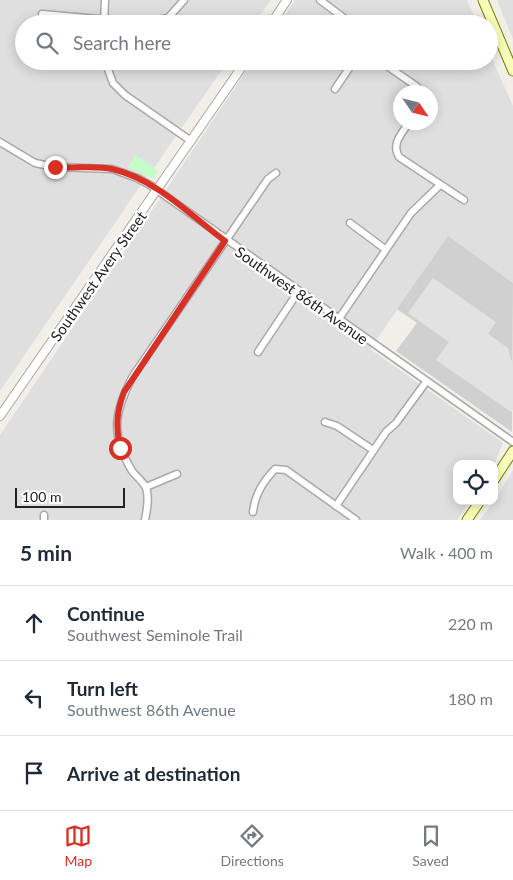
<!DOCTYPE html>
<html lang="en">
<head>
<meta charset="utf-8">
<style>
  :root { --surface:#fff; --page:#f2f2f3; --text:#1f2937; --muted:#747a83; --line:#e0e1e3; --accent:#d93025 }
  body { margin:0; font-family:Lato,sans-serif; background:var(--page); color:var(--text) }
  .controls { position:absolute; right:15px; bottom:15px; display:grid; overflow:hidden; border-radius:10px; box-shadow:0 2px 12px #0003 }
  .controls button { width:45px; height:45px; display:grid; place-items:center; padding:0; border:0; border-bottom:1px solid var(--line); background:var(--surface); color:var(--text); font:25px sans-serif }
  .compass { position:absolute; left:393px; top:85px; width:45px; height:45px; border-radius:50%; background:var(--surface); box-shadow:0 2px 12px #0003; rotate:125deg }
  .scale { position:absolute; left:15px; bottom:12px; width:110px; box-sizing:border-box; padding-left:5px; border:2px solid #222; border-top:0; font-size:14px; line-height:18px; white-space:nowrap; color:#222; -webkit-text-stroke:4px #fff; paint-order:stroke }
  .stop { position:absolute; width:15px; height:15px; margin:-11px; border:4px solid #d93025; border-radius:50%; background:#fff }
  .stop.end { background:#d93025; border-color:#fff; box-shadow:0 1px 5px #0008 }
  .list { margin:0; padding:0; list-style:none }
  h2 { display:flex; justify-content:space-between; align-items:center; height:65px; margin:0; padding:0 20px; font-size:21px }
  h2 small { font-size:16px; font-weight:400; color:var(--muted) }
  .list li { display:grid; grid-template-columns:32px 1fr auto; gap:15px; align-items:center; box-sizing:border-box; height:75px; padding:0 20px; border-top:1px solid var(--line) }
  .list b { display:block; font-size:19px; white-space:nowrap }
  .list p { margin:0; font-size:16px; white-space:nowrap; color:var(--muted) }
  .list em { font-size:16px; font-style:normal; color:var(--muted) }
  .icon { flex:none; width:28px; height:28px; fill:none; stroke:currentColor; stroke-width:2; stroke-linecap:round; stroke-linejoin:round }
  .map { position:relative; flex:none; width:513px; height:520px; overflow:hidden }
  .search { position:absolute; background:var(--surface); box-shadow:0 2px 12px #0003; left:15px; right:15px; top:15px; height:55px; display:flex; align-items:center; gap:12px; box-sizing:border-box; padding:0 18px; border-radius:28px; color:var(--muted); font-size:19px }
  .sheet { height:290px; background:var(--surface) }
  nav { display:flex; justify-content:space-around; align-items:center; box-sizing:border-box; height:70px; border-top:1px solid var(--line); background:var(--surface); font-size:14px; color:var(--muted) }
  nav a { display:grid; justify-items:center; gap:2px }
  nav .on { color:var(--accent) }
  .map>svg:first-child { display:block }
  .residential { fill:#e0dfdf; fill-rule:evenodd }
  .religious { fill:#d0d0d0 }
  .park { fill:#c4fdc8 }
  .parking { fill:#e2e2e2 }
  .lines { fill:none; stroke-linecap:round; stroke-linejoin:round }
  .minor-casing { stroke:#a9a9a9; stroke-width:9 }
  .tertiary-casing { stroke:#a9a9a9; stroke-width:10 }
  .secondary-casing { stroke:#738100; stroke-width:11 }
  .minor { stroke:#fff; stroke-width:6 }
  .tertiary { stroke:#fff; stroke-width:8 }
  .secondary { stroke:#fafeba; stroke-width:9 }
  .route { stroke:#d93025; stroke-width:6 }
  .labels { text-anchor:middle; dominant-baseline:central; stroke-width:4.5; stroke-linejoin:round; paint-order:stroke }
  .street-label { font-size:15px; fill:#222; stroke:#fff }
</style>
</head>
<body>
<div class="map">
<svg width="513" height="520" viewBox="0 0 513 520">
  <rect width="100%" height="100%" fill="#f2efe8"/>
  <g class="residential">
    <path d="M0,0H271L254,24H24V61H228L154,168L136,156L128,167L147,176L0,391Z"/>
    <path d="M295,0H467L477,24H279Z"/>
    <path d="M497,0H513V39Z"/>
    <path d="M489,52L513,106V283L448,237L370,349L503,443L494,465L457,464V501H470L457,520H0V435L253,61H489ZM400,92H430V122H400Z"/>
    <path d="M513,470V520H480L494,501Z"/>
  </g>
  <path class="religious" d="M448,236L513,283L512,432L396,351L417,323L397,309Z"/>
  <path class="park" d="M136,155L158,171L153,179L128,167Z"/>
  <path class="parking" d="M433,278L496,322L488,334L508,348L513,366V409L511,412L436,360L449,342L408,313Z"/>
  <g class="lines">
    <g class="minor-casing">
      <g id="minor">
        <path d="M320,0L352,24"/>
        <path d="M42,14L143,23L168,18L184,0"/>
        <path d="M104,23L105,0"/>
        <path d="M105,61L113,83L125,95L191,141"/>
        <path d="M380,61L416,86L421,92"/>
        <path d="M335,89L354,61"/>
        <path d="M409,122C402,134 391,143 399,157L464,200"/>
        <path d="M0,142L35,163L55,167L112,169L137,178L150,185L513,442"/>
        <path d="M350,223L385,249"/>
        <path d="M338,320L411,213L440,185"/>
        <path d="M258,352L298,292"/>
        <path d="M325,422L337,426L373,450"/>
        <path d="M146,487L177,474"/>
        <path d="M336,506L386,432L396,423L426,382"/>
        <path d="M253,512C255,494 263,482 275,469L286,470L356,520"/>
        <path d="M44,515V520"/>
        <path d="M145,520C147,510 150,495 145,486C141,480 136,476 132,471C110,434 114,412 133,376L268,179L276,173"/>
      </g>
    </g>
    <g class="tertiary-casing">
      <g id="tertiary">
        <path d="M271,24L287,0"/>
        <path d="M0,416L246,61"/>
      </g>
    </g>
    <g class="secondary-casing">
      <g id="secondary">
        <path d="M483,0L513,71"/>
        <path d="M494,480L513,451"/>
        <path d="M467,520L480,501"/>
      </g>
    </g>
    <use href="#minor" class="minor"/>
    <use href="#tertiary" class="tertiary"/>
    <use href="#secondary" class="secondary"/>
  </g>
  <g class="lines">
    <path class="route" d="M55,167C74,169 94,165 112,169C156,179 190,215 225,241L124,392C116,413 116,427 120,448"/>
  </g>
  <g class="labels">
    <g class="street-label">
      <text transform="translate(98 276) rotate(-55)">Southwest Avery Street</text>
      <text transform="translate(302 295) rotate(35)">Southwest 86th Avenue</text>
    </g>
  </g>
</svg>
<div class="controls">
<button><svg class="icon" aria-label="locate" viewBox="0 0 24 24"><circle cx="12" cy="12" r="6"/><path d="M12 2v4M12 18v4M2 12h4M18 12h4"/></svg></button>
</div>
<svg class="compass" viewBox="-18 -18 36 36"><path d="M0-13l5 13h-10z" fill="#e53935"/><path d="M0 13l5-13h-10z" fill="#747a83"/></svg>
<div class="scale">100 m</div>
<div class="stop" style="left:120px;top:448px"></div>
<div class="stop end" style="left:55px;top:167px"></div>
<div class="search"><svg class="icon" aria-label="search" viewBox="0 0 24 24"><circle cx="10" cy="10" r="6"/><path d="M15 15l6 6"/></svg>Search here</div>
</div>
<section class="sheet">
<h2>5 min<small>Walk · 400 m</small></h2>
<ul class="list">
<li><svg class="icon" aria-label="ahead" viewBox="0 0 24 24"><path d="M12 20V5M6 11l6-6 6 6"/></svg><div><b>Continue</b><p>Southwest Seminole Trail</p></div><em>220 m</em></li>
<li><svg class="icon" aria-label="left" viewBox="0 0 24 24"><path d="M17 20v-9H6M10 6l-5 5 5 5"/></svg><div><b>Turn left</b><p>Southwest 86th Avenue</p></div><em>180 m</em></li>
<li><svg class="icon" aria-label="arrive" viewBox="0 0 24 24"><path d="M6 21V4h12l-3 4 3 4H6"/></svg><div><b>Arrive at destination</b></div></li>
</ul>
</section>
<nav>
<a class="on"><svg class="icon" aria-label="map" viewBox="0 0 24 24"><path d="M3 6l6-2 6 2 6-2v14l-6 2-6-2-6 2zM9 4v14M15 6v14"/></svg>Map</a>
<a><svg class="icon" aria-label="directions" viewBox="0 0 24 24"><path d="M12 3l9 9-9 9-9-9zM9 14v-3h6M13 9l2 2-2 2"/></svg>Directions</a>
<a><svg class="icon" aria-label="saved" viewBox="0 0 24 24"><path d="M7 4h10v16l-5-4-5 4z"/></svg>Saved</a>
</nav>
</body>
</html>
